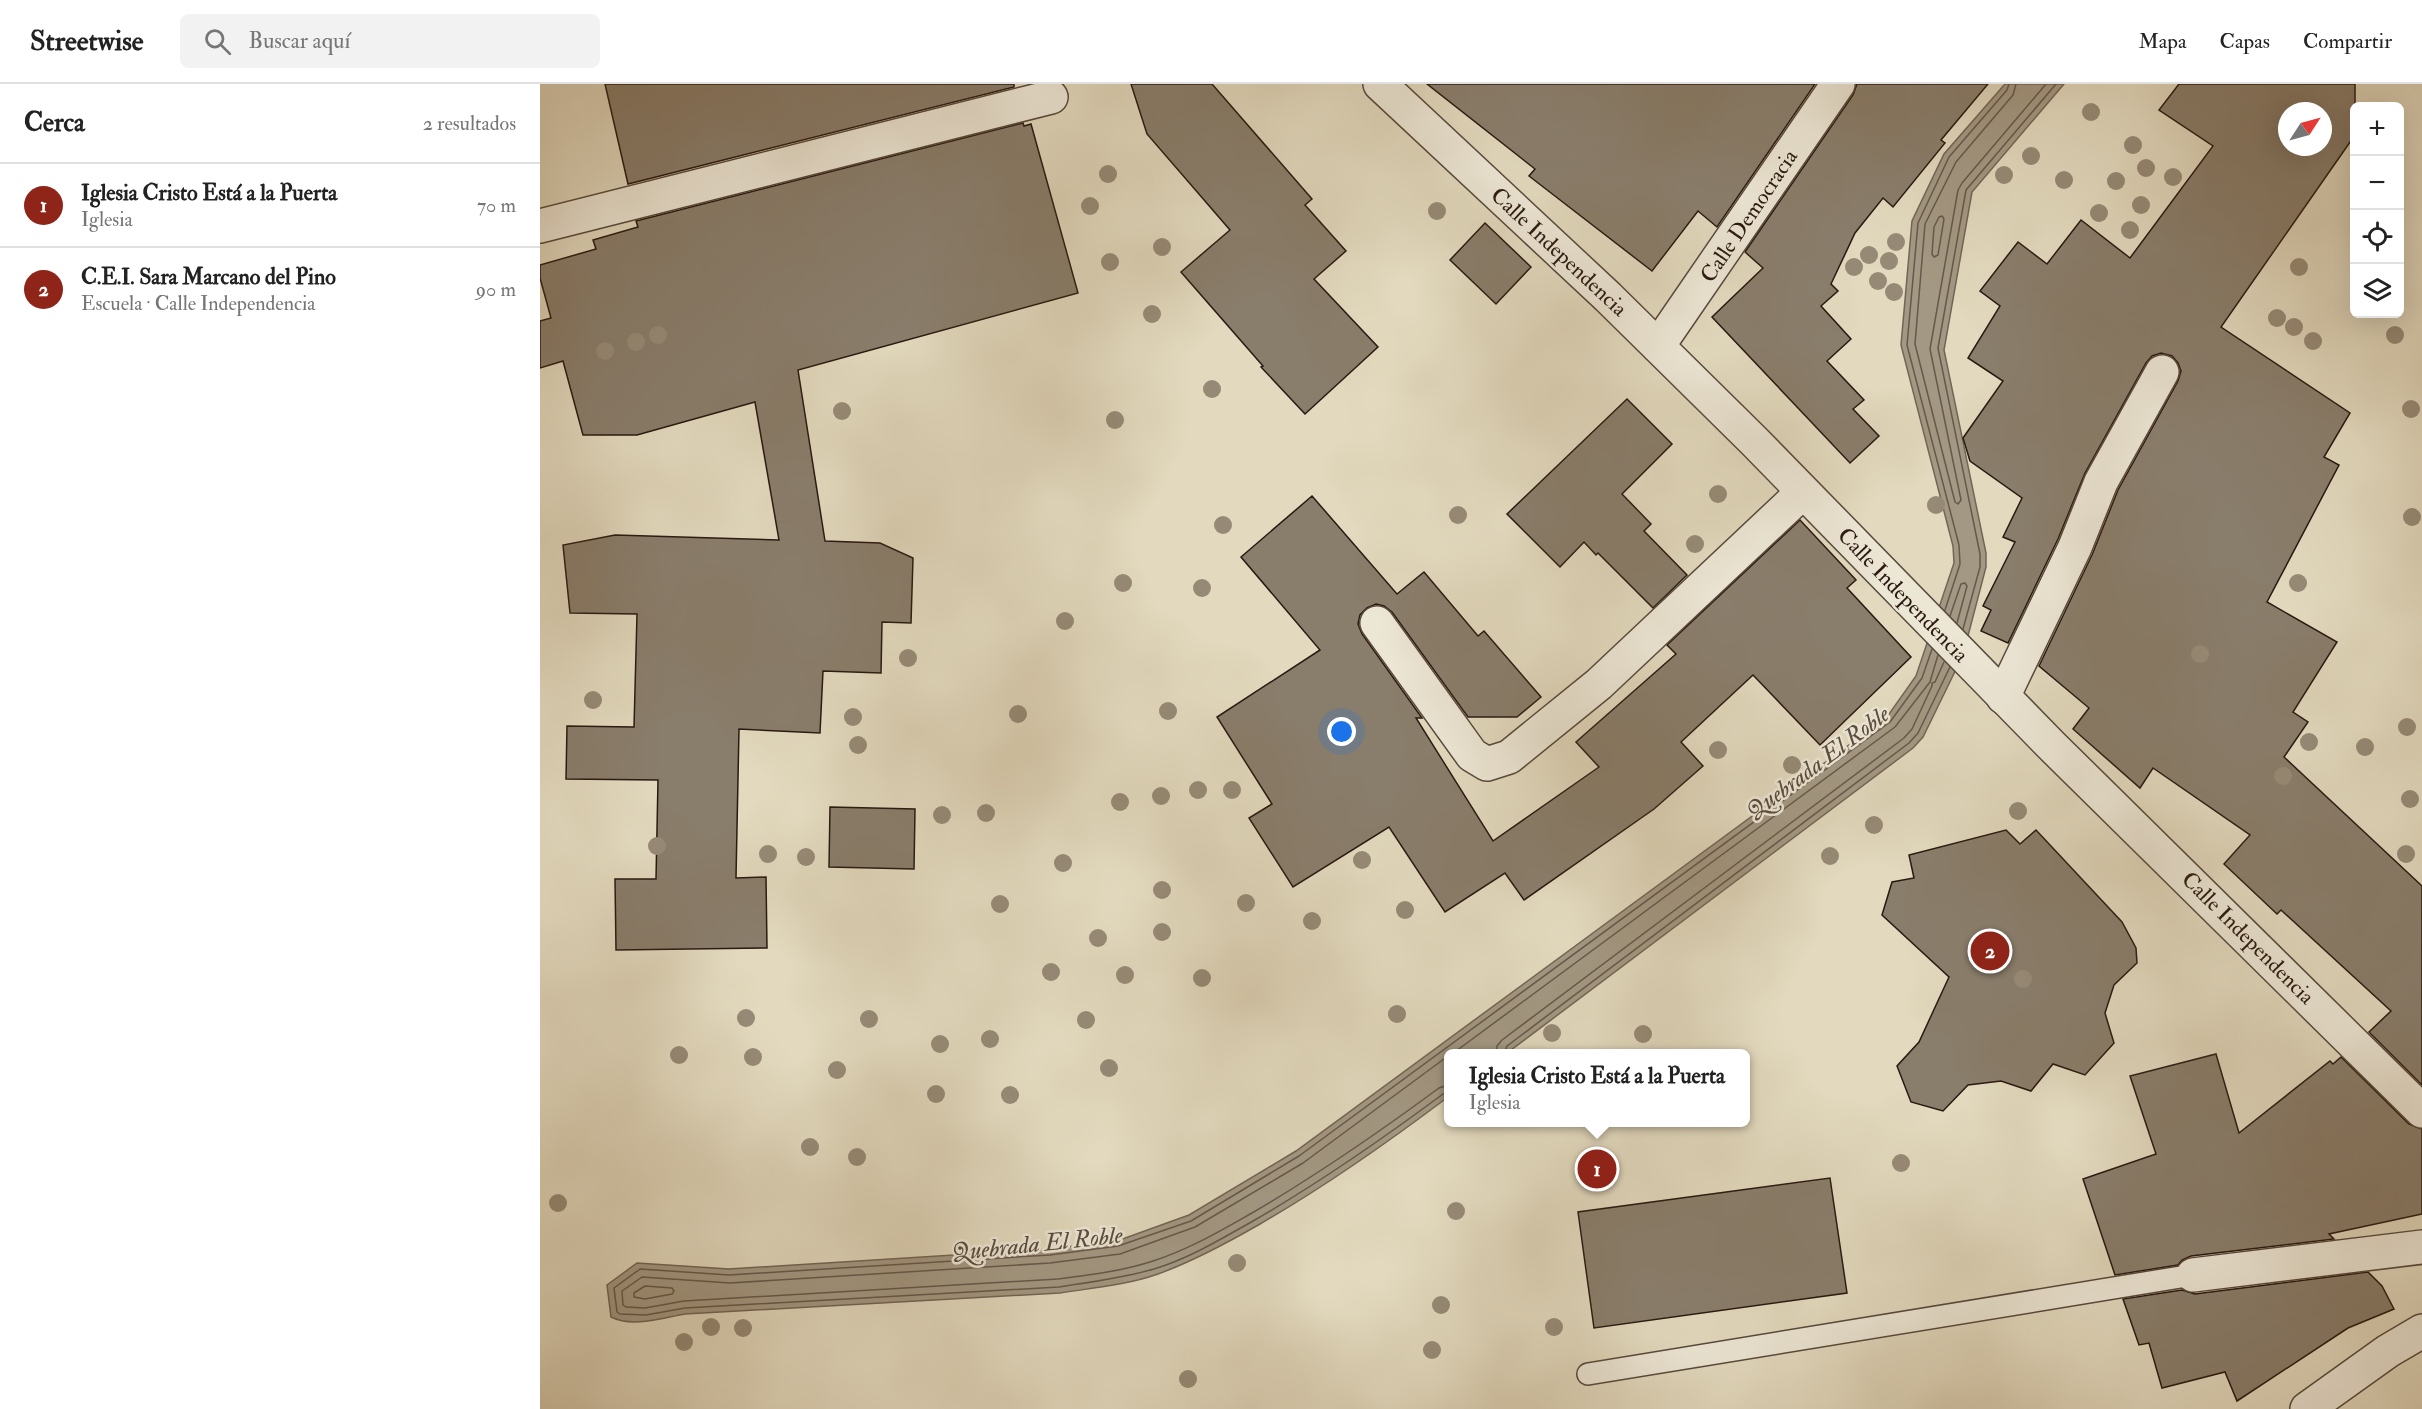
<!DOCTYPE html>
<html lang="es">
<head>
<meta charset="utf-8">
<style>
  :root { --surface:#fff; --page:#f2f2f2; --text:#222; --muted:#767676; --line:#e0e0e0; --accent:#8f2418 }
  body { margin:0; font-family:"IM FELL Double Pica",serif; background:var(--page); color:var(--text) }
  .controls { position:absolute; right:18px; top:18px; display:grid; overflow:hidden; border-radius:9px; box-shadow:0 6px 24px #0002 }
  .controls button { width:54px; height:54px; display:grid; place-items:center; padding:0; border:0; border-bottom:2px solid var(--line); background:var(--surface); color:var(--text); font:30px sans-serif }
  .compass { position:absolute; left:1738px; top:18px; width:54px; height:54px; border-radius:50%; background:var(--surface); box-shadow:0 6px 24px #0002; rotate:54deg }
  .you { position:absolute; left:802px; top:648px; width:21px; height:21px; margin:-15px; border:4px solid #fff; border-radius:50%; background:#1a73e8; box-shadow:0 0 0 9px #1a73e833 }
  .badge { display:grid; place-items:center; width:39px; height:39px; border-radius:50%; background:var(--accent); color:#fff; font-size:20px; font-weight:700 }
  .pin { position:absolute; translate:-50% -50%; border:3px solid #fff; box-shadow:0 2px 6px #0006 }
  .popup { position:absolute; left:904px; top:965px; width:306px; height:78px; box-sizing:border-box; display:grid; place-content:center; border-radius:9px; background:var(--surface); filter:drop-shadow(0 2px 4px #0005); font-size:20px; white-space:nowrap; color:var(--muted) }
  .popup b { font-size:22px; color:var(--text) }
  .popup::after { content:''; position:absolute; left:50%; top:100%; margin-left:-12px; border:12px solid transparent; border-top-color:var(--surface) }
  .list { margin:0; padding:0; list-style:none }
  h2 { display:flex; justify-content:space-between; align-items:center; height:78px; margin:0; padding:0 24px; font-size:26px }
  h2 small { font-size:20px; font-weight:400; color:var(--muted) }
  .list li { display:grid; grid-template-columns:39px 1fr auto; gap:18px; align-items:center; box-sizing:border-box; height:84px; padding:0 24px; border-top:2px solid var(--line) }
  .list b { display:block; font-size:22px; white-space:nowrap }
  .list p { margin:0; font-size:20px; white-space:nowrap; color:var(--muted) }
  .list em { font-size:20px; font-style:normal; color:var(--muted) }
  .icon { flex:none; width:33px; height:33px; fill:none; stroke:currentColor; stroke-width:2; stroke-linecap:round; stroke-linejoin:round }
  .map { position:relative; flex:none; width:1882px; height:1325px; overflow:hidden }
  header { display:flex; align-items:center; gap:36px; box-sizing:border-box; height:84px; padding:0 30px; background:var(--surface); border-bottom:2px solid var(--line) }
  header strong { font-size:28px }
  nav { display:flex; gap:33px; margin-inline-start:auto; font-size:21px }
  .search { width:420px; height:54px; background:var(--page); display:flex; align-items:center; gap:15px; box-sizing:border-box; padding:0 21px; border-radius:9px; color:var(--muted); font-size:22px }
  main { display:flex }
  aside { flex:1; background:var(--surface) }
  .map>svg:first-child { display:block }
  .water { fill:#a39883; stroke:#726555; stroke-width:1.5 }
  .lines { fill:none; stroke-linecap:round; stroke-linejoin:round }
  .shore { stroke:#66584a; stroke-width:1.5 }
  .building { fill:#897d6b; stroke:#291911; stroke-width:1.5; fill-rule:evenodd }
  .service-casing { stroke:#57493c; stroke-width:24 }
  .minor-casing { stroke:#57493c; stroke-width:36 }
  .service { stroke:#ece6d5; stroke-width:21 }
  .minor { stroke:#ece6d5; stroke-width:33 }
  .tree { fill:#968a76 }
  .labels { text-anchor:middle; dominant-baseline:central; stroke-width:5; stroke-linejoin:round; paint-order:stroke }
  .street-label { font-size:22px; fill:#291911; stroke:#ece6d5 }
  .water-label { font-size:24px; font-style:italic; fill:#5a4c3f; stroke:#ece6d5 }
</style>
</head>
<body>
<header>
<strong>Streetwise</strong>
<div class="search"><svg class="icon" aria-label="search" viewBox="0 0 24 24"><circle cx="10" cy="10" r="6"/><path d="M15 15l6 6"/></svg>Buscar aquí</div>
<nav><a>Mapa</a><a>Capas</a><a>Compartir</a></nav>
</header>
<main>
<aside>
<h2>Cerca<small>2 resultados</small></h2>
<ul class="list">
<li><span class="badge">1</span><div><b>Iglesia Cristo Está a la Puerta</b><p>Iglesia</p></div><em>70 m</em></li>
<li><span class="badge">2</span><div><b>C.E.I. Sara Marcano del Pino</b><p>Escuela · Calle Independencia</p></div><em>90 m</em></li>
</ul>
</aside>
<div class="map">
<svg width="1882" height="1325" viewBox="0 0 1882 1325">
  <rect width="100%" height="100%" fill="#e2d9be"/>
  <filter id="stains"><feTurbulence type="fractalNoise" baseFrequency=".00333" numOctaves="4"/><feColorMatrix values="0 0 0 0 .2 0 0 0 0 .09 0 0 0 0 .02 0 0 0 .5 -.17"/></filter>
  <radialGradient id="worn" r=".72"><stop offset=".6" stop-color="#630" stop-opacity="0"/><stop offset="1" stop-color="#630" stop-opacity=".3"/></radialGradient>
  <path class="water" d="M1465,0H1524L1432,108L1404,266L1446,469V483L1423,571L1383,653L1373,664L967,969L908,970V1013C847,1059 786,1102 720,1140C687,1159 654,1177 618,1190C587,1201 552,1204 520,1209L145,1230C122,1234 93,1244 71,1233L67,1201L97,1179L189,1185L509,1165L577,1157L649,1131L756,1067L1347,633L1376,592L1414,479L1413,462L1361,261L1372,137L1404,70Z"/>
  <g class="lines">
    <g class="shore">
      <path d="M1476,0L1473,11L1416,78L1385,140L1375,260L1415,418L1418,420L1421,416L1390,265L1418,106L1422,99L1506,0"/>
      <path d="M1402,132L1404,135L1398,171L1394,173L1392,170L1394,143L1399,133Z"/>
      <path d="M1405,526L1420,480L1419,461L1367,261L1378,139L1409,73L1467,6L1469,0"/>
      <path d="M1410,532L1421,500L1425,499L1427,502L1417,539"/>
      <path d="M1423,545L1440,483V470L1398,264L1426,106L1516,0"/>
      <path d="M912,970L1355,643L1390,598L1398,571"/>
      <path d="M956,970L957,962L962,956L1364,654L1372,645L1392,602V599L1395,598L1404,578"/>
      <path d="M964,970L967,962L1369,659L1378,649L1410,583"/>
      <path d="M908,972L763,1079L655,1143L580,1170L510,1179L190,1199L102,1193L82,1207L83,1221L86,1223L105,1224L144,1217L518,1195C550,1191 583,1187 613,1177C648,1166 680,1147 712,1129C777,1091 838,1049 899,1004L908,1001"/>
      <path d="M908,1009L903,1010C841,1056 779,1099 713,1137C681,1155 648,1175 614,1185C583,1194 551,1198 519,1203L145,1224L106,1231L80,1230L77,1228L74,1204L100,1185L189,1191L510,1171L578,1162L651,1137L759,1072L1350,638L1382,594L1392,565"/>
      <path d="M105,1202L132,1204L134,1207L132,1210L105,1215L94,1213V1209Z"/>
    </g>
  </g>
  <g class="building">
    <path d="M65,0H474V3L88,100Z"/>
    <path d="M591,0H672L772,115L765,121L806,167L774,195L838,263L765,330L721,283L723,282L641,188L690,146L607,50Z"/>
    <path d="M887,0H1275L1177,143L1158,127L1112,187L989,92L995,85Z"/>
    <path d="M1317,0H1448L1401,56L1405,59L1353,123L1343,114L1315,149L1291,200L1298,207L1281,222L1311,255L1287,277L1324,316L1313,325L1339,352L1310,379L1172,233L1223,184L1205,168L1313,11Z"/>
    <path d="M1639,0H1815V51L1681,243L1810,329L1784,373L1799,381L1727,518L1797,558L1753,628L1768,638L1744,673L1882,802V1001L1829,948L1851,927L1741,826L1737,830L1684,780L1710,751L1613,684L1600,704L1533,645L1549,624L1499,582L1552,471L1578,406L1638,297L1641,287L1638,279L1632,272L1621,269L1612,272L1606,279L1545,389L1518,455L1468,559L1441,547L1451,526L1443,522L1475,458L1463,453L1482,414L1430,377L1423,354L1463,297L1428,274L1460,222L1440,207L1478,158L1507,180L1541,136L1590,174L1673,62L1619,26ZM1747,27H1783V63H1747Z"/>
    <path d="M483,39L484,42L491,40L538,209L258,286L285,457L340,459L373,474L371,539L342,538L341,589L283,587L280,649L199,645L196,794L226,793L227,864L76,866L75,795H116L118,696L26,695L27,642L94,643L97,530L30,529L23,461L75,451L239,456L215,318L97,351H43L23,277L0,284V237L11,234L0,194V181L56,165L53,156L98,143L96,137Z"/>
    <path d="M945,139L991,183L956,220L910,176Z"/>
    <path d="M1087,315L1132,360L1082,410L1111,440L1104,447L1147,491L1113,524L1058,469L1056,471L1044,458L1020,483L967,430Z"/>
    <path d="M772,412L857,510L884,488L938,552L944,547L1001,613L977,633H928L852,528L844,522L836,520L827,524L820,531L818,540L822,550L882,634H876L953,757L1059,683L1036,658L1136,570L1127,561L1260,436L1316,496L1307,504L1371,573L1280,661L1213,591L1141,658L1163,682L1114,725L984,816L965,789L905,828L849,743L753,803L709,734L732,720L677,633L780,566L701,473Z"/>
    <path d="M290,723L375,725L374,785L289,783Z"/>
    <path d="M1466,746L1480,760L1496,746L1582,838L1596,864L1597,879L1574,901L1565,929L1574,959L1545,991L1513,980L1491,1007L1461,997L1428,1001L1403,1027L1371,1018L1357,982L1379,958L1409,893L1342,831L1352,798L1374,794L1369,771Z"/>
    <path d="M1676,970L1699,1049L1790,977L1793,980L1801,973L1869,1040L1882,1045V1130L1789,1150L1794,1155L1651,1172L1642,1176L1638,1181L1575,1191L1543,1095L1616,1070L1590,992Z"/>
    <path d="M1290,1094L1307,1209L1054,1244L1038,1128Z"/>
    <path d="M1828,1188L1842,1202L1854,1225L1808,1244L1697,1317L1685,1288L1622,1304L1609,1259L1599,1261L1583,1215L1642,1206L1655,1210Z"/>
  </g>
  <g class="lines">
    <g class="service-casing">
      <path id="service" d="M1048,1290L1653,1191"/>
    </g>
    <g class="minor-casing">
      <g id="minor">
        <path d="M840,0L1068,213L1214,357L1512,662L1882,1027"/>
        <path d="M0,142L511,13"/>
        <path d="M1118,262L1298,0"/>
        <path d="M837,539L932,671L947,680L969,673L1059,600L1263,408"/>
        <path d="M1463,613L1535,463L1561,398L1622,288"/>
        <path d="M1653,1191L1882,1163"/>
        <path d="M1767,1325L1848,1267L1882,1247"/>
      </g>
    </g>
    <use href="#service" class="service"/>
    <use href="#minor" class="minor"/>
  </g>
  <g class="tree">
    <circle cx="1551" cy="28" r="9"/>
    <circle cx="1593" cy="61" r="9"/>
    <circle cx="1491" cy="72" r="9"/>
    <circle cx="1606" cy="84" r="9"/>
    <circle cx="568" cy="90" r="9"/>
    <circle cx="1464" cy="91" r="9"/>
    <circle cx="1633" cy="93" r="9"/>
    <circle cx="1524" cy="96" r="9"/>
    <circle cx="1576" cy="97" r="9"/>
    <circle cx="1601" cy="121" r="9"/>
    <circle cx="550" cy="122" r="9"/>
    <circle cx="897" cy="127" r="9"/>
    <circle cx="1559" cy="129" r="9"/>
    <circle cx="1590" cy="146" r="9"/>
    <circle cx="1356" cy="158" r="9"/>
    <circle cx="622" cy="163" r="9"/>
    <circle cx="1329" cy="171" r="9"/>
    <circle cx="1349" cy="177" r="9"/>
    <circle cx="570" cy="178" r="9"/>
    <circle cx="1314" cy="183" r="9"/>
    <circle cx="1759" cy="183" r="9"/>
    <circle cx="1338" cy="197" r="9"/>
    <circle cx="1354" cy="208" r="9"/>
    <circle cx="612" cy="230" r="9"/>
    <circle cx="1737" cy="234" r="9"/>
    <circle cx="1754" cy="243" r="9"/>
    <circle cx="118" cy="251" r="9"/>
    <circle cx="1855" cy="251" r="9"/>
    <circle cx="1773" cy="257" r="9"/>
    <circle cx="96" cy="258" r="9"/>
    <circle cx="65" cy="267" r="9"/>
    <circle cx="672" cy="305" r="9"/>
    <circle cx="1871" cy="325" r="9"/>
    <circle cx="302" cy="327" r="9"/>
    <circle cx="575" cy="336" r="9"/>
    <circle cx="1178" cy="410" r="9"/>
    <circle cx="1396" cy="421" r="9"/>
    <circle cx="918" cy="431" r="9"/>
    <circle cx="1872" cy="433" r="9"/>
    <circle cx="683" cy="441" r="9"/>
    <circle cx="1155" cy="460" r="9"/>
    <circle cx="583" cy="499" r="9"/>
    <circle cx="1758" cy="499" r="9"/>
    <circle cx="662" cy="504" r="9"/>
    <circle cx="525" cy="537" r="9"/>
    <circle cx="1660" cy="570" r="9"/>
    <circle cx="368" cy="574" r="9"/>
    <circle cx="53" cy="616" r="9"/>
    <circle cx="628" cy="627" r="9"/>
    <circle cx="478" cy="630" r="9"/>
    <circle cx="313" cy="633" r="9"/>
    <circle cx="1867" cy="643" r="9"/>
    <circle cx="1769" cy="658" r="9"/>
    <circle cx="318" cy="661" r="9"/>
    <circle cx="1825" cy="663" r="9"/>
    <circle cx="1178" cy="666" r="9"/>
    <circle cx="1252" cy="681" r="9"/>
    <circle cx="1743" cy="692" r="9"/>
    <circle cx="658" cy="706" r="9"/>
    <circle cx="692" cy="706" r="9"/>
    <circle cx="621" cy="712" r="9"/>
    <circle cx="1870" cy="715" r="9"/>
    <circle cx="580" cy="718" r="9"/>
    <circle cx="1478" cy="727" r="9"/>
    <circle cx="446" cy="729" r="9"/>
    <circle cx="402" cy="731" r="9"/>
    <circle cx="1334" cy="741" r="9"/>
    <circle cx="117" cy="762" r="9"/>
    <circle cx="228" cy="770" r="9"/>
    <circle cx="1866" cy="770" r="9"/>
    <circle cx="1290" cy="772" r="9"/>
    <circle cx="266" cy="773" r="9"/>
    <circle cx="822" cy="776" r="9"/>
    <circle cx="523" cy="779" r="9"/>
    <circle cx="622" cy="806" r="9"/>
    <circle cx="706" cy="819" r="9"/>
    <circle cx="460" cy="820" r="9"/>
    <circle cx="865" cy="826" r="9"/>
    <circle cx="772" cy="837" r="9"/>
    <circle cx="622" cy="848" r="9"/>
    <circle cx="558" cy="854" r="9"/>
    <circle cx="511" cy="888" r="9"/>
    <circle cx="585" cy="891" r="9"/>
    <circle cx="662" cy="894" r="9"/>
    <circle cx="1483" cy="895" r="9"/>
    <circle cx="857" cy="930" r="9"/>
    <circle cx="206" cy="934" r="9"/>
    <circle cx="329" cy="935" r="9"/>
    <circle cx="546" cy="936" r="9"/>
    <circle cx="1012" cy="949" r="9"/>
    <circle cx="1103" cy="950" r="9"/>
    <circle cx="450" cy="955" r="9"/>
    <circle cx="400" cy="960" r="9"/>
    <circle cx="139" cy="971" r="9"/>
    <circle cx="213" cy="973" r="9"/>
    <circle cx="569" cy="984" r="9"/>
    <circle cx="297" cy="986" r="9"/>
    <circle cx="396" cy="1010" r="9"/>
    <circle cx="470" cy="1011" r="9"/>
    <circle cx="270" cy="1063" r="9"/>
    <circle cx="317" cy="1073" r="9"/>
    <circle cx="1361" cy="1079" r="9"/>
    <circle cx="18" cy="1119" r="9"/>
    <circle cx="916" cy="1127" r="9"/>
    <circle cx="697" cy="1179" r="9"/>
    <circle cx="901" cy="1221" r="9"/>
    <circle cx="171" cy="1243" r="9"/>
    <circle cx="1014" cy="1243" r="9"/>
    <circle cx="203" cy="1244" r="9"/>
    <circle cx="144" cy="1258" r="9"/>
    <circle cx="892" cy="1266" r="9"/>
    <circle cx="648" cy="1295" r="9"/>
  </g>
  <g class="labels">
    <g class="street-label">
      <text transform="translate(1209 132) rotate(-56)">Calle Democracia</text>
      <text transform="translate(1019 168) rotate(43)">Calle Independencia</text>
      <text transform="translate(1363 511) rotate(46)">Calle Independencia</text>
      <text transform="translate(1708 854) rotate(45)">Calle Independencia</text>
    </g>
    <g class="water-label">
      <text transform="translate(1278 679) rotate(-37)">Quebrada El Roble</text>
      <text transform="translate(497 1160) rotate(-6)">Quebrada El Roble</text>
    </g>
  </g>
  <rect width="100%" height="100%" filter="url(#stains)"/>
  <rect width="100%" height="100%" fill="url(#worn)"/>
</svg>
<div class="controls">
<button>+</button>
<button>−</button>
<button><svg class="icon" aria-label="locate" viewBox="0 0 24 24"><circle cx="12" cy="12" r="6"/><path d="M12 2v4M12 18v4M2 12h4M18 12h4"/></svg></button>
<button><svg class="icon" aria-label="layers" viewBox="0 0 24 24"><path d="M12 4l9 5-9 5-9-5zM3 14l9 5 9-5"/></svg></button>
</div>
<svg class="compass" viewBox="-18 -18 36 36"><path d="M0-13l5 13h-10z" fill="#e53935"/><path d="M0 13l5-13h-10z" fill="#767676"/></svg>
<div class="you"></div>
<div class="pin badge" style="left:1057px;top:1085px">1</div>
<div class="popup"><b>Iglesia Cristo Está a la Puerta</b>Iglesia</div>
<div class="pin badge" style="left:1450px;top:867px">2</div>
</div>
</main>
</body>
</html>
